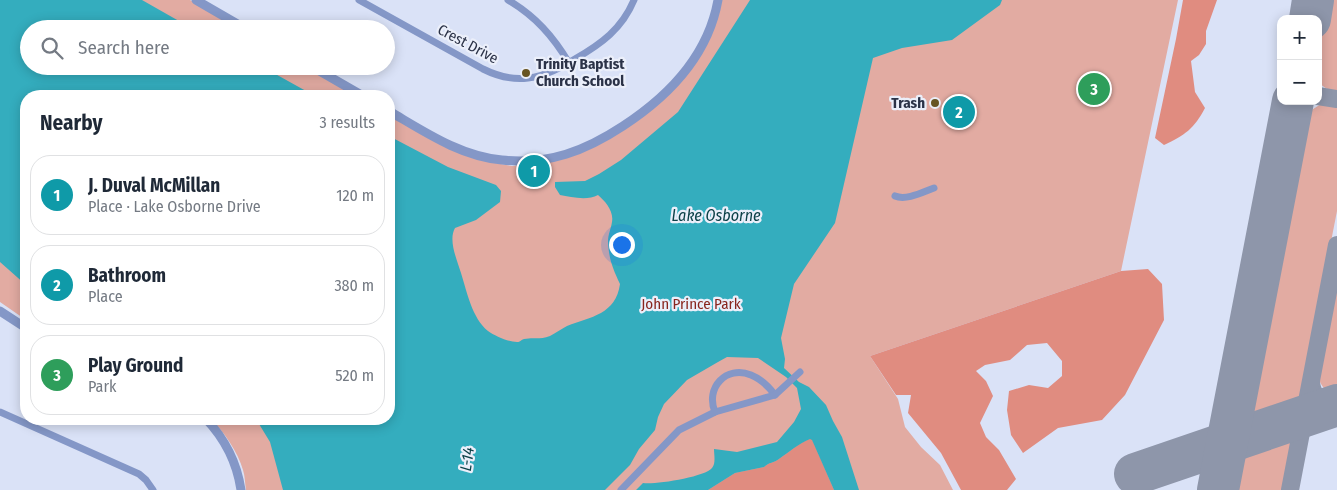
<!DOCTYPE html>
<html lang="en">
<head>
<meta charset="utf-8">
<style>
  :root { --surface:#fff; --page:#f2f2f3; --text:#1f2937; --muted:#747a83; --line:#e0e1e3; --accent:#675422 }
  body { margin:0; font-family:"Fira Sans Condensed",sans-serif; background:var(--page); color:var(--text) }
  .controls { position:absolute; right:15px; top:15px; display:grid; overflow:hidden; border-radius:10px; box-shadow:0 2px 12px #0003 }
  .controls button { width:45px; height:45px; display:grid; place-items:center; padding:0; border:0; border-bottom:1px solid var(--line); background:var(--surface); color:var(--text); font:25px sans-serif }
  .you { position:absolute; left:621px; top:244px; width:18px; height:18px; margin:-12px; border:4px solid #fff; border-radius:50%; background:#1a73e8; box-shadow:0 0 0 8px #1a73e833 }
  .badge { display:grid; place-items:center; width:32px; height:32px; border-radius:50%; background:var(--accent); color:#fff; font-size:16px; font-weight:700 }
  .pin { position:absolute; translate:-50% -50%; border:2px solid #fff; box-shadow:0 1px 5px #0006 }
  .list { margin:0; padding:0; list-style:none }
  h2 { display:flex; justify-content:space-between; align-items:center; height:65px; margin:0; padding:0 20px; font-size:21px }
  h2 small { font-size:16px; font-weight:400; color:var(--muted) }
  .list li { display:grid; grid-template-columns:32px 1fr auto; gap:15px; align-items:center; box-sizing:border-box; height:80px; margin:0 10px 10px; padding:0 10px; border:1px solid var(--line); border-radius:20px }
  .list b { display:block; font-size:19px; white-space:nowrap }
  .list p { margin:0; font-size:16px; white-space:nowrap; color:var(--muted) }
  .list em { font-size:16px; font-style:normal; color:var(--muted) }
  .icon { flex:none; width:28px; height:28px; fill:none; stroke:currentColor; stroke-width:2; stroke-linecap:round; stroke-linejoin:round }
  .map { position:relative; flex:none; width:1337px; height:490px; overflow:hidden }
  .search { position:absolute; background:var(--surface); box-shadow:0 2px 12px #0003; left:20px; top:20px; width:375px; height:55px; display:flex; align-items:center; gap:12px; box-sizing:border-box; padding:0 18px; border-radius:28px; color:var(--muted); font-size:19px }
  .panel { position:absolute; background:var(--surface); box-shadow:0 2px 12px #0003; left:20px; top:90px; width:375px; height:335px; border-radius:20px }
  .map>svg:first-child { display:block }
  .green { fill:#e2aba2 }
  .forest { fill:#e08c80 }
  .water { fill:#34adbe }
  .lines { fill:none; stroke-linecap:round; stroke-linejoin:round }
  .taxiway { stroke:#8e96aa; stroke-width:18 }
  .runway { stroke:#8e96aa; stroke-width:42 }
  .minor { stroke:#8497c7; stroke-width:7 }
  .tertiary { stroke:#8497c7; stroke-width:9 }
  .poi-dot { fill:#675422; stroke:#ebeffa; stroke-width:2 }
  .labels { text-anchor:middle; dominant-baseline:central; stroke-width:4.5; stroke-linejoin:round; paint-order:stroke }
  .street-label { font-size:15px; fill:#2b3247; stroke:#ebeffa }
  .poi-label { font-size:15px; font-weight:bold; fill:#2b3247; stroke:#ebeffa; text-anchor:start }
  .park-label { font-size:15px; fill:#88251e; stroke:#ebeffa }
  .water-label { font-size:16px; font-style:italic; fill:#0c4148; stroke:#ebeffa }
</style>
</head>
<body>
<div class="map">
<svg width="1337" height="490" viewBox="0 0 1337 490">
  <rect width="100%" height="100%" fill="#dae2f7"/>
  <g class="green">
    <path d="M0,0H190L242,29H29V66H304L356,96H26V320L0,302Z"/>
    <path d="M721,0H1178L1121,271L870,356L898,399L905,427L921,447L940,465L953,490H246C245,484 245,476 243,470C238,452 224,432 211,419H389V115L480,160L512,166L538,163L592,147L692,68Z"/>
    <path d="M1330,0H1337V93C1330,90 1320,87 1318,79C1314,61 1326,19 1330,0Z"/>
    <path d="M1331,103L1337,104V211L1301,395L1296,403L1249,423L1307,113L1321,104Z"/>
    <path d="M1337,276V393C1326,394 1321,386 1318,377Z"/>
    <path d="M1284,435L1292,438L1282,490H1233L1241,449Z"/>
  </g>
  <g class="forest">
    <path d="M1183,0H1217L1206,31V44L1199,55L1191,61L1195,92L1205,108C1194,129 1185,135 1164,145L1155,138L1176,39Z"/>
    <path d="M1148,269L1162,284L1164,320L1125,395L1102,420L1058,428L1023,453L1011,435L1007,410L1009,391L1029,385L1048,388L1062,376V361L1047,343L1027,345L1010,360L985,365L976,371L986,381L993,396L980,423L986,437L999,450L1016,479L1007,490H961L941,453L908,413L911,395H896L870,356L1121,271Z"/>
    <path d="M809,439H812L834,490H708L735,473L764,467C769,462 774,463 779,459C789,452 798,444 809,439Z"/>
  </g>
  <g class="water">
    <path d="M0,0H142L193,29H29V66H261L315,96H26V285L0,262Z"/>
    <path d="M750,0H1002L1000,5L952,40L902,48L873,58L835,223L794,284L781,338L785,359L784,368L799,382L809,387L826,405L833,421L842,437L859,490H834L812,440L810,439C798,444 789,452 779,459C774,463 769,462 764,467L735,473L708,490H636L643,483C654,485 705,477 712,468C716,463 714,455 714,449L737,452L777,442L794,422L801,409L797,388L786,377L758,358L727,357L718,362L687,380L664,404L658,417L655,430L639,449L630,465L605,490H283L270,442L256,419H389V136L448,167L496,185L501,191L500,202L476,220L455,228C448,240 457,260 461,273C467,292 472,318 488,331C495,336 508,342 517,342C521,342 520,340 524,339C534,337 539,340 550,336C556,333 561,329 567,326C591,317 616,314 620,284C613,269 609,260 608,242C608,234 611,229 612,222C614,211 605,201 598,195C587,201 571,197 560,195L555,187V182L585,181L599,174L621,160L678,112Z"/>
  </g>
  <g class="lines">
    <g class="taxiway">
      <path d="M1318,96L1337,99"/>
      <path d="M1311,383C1313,398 1322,404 1337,404"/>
      <path d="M1290,490L1337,245"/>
    </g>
    <g class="runway">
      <path d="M1310,19L1313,0"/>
      <path d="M1135,474L1337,405"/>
      <path d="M1218,490L1293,101"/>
    </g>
    <g class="minor">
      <path d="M359,0L483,69C497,76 512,80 528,78C546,76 560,68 575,59C601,44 622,29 634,0"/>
      <path d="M508,0C535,16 553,36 569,63"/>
      <path d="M895,196C906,201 923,192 934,188"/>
      <path d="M0,412L139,474L146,480L153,490"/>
      <path d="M715,412C705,388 726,365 751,375C761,379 769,387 775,395"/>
      <path d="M621,490L679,430L715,412L775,395L800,372"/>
    </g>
    <g class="tertiary">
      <path d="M196,0L246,29"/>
      <path d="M311,66L363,96"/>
      <path d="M389,111C425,132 460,156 502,160C549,165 585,151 623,126C669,96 708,56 718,0"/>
      <path d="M0,311L26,328"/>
      <path d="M206,419C225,439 237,463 241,490"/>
    </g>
  </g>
  <g class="poi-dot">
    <circle cx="526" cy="73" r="5"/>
    <circle cx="935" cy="103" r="5"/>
  </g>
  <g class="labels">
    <g class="street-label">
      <text transform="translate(468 44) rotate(28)">Crest Drive</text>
    </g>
    <g class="poi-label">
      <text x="536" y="64">Trinity Baptist<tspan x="536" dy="17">Church School</tspan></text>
      <text x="925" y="103" text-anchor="end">Trash</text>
    </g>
    <g class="park-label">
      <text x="691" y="304">John Prince Park</text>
    </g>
    <g class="water-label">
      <text x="716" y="215">Lake Osborne</text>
      <text transform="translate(467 459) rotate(-82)">L-14</text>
    </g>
  </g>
</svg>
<div class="controls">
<button>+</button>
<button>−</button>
</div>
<div class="you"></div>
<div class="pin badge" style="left:534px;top:171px;background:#0f9aa8">1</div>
<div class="pin badge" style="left:959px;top:112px;background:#0f9aa8">2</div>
<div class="pin badge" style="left:1094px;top:89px;background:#2e9e5b">3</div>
<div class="search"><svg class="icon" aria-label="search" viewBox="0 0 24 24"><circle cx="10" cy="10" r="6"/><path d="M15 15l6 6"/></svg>Search here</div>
<section class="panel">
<h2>Nearby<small>3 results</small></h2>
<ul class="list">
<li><span class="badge" style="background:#0f9aa8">1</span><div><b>J. Duval McMillan</b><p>Place · Lake Osborne Drive</p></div><em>120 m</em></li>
<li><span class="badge" style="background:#0f9aa8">2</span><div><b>Bathroom</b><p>Place</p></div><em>380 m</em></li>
<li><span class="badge" style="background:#2e9e5b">3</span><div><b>Play Ground</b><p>Park</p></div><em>520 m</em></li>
</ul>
</section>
</div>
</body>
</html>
